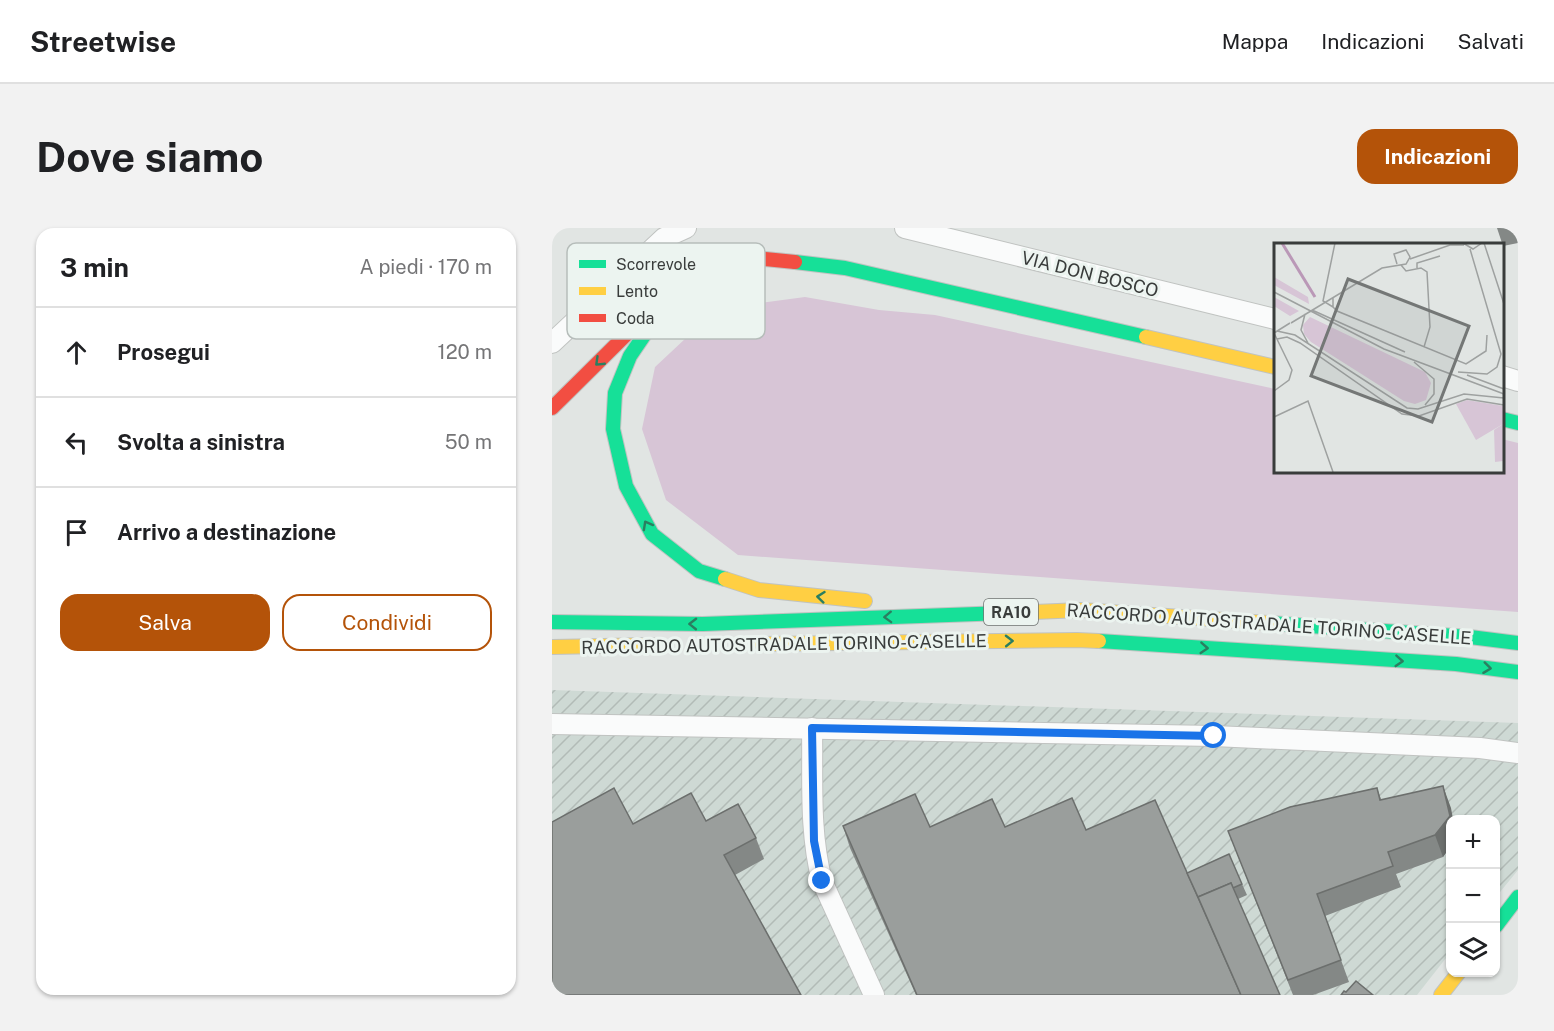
<!DOCTYPE html>
<html lang="it">
<head>
<meta charset="utf-8">
<style>
  :root { --surface:#fff; --page:#f2f2f2; --text:#202124; --muted:#757577; --line:#e0e0e0; --accent:#b45309 }
  body { margin:0; font-family:"Public Sans",sans-serif; background:var(--page); color:var(--text) }
  .controls { position:absolute; right:18px; bottom:18px; display:grid; overflow:hidden; border-radius:12px; box-shadow:0 2px 4px #0004 }
  .controls button { width:54px; height:54px; display:grid; place-items:center; padding:0; border:0; border-bottom:2px solid var(--line); background:var(--surface); color:var(--text); font:30px sans-serif }
  .stop { position:absolute; width:18px; height:18px; margin:-14px; border:4px solid #1a73e8; border-radius:50%; background:#fff }
  .stop.end { background:#1a73e8; border-color:#fff; box-shadow:0 2px 6px #0008 }
  .list { margin:0; padding:0; list-style:none }
  h2 { display:flex; justify-content:space-between; align-items:center; height:78px; margin:0; padding:0 24px; font-size:26px }
  h2 small { font-size:20px; font-weight:400; color:var(--muted) }
  .list li { display:grid; grid-template-columns:39px 1fr auto; gap:18px; align-items:center; box-sizing:border-box; height:90px; padding:0 24px; border-top:2px solid var(--line) }
  .list b { display:block; font-size:22px; white-space:nowrap }
  .list em { font-size:20px; font-style:normal; color:var(--muted) }
  .actions { display:flex; gap:12px; padding:18px 24px }
  .actions a { flex:1; padding:14px 0; border:2px solid var(--accent); border-radius:18px; text-align:center; font-size:21px; color:var(--accent) }
  .actions .main { background:var(--accent); color:#fff }
  .icon { flex:none; width:33px; height:33px; fill:none; stroke:currentColor; stroke-width:2; stroke-linecap:round; stroke-linejoin:round }
  .map { position:relative; flex:none; width:966px; height:767px; overflow:hidden; border-radius:18px }
  header { display:flex; align-items:center; gap:36px; box-sizing:border-box; height:84px; padding:0 30px; background:var(--surface); border-bottom:2px solid var(--line) }
  header strong { font-size:28px }
  nav { display:flex; gap:33px; margin-inline-start:auto; font-size:21px }
  .intro { display:flex; align-items:center; justify-content:space-between; box-sizing:border-box; height:144px; padding:0 36px }
  h1 { margin:0; font-size:42px }
  .button { padding:15px 27px; border-radius:18px; background:var(--accent); color:#fff; font-size:21px; font-weight:700 }
  main { display:flex; gap:36px; padding:0 36px }
  aside { flex:1; background:var(--surface); border-radius:18px; box-shadow:0 2px 4px #0004 }
  .map>svg:first-child { display:block }
  .industrial { fill:url(#industrial-furrows) }
  .grass { fill:#d7c5d6 }
  .lines { fill:none; stroke-linecap:round; stroke-linejoin:round }
  .street-casing { stroke:#c0c3c1; stroke-width:22 }
  .fast-casing { stroke:#c0c3c1; stroke-width:16 }
  .slow-casing { stroke:#c0c3c1; stroke-width:16 }
  .jam-casing { stroke:#c0c3c1; stroke-width:16 }
  .street { stroke:#fafbfb; stroke-width:20 }
  .fast { stroke:#16e098; stroke-width:14 }
  .slow { stroke:#ffcf43; stroke-width:14 }
  .jam { stroke:#f24e42; stroke-width:14 }
  .wall { fill:#848886 }
  .shaded-wall { fill:#6c6f6d }
  .building { fill:#9a9e9c; stroke:#6c6f6d; stroke-width:1.5 }
  .oneway { stroke:#2b7e60 }
  .route { stroke:#1a73e8; stroke-width:8 }
  .labels { text-anchor:middle; dominant-baseline:central; stroke-width:6; stroke-linejoin:round; paint-order:stroke }
  .shield { fill:#ecf4f0; stroke:#6f7371; stroke-width:1.5 }
  .shield-label { font-size:16px; font-weight:bold; fill:#393c3b }
  .street-label { font-size:18px; fill:#393c3b; stroke:#ecf4f0 }
  .inset-river { fill:none; stroke:#ba98b7; stroke-width:3 }
  .inset-road { fill:none; stroke:#9ea1a0; stroke-width:1.5 }
  .view { fill:#747776; fill-opacity:0.15; stroke:#747776; stroke-width:3 }
  .inset-edge { fill:none; stroke:#393c3b; stroke-width:3 }
  .key { fill:#ecf4f0; stroke:#b6bdba; stroke-width:1.5 }
  .key-label { font-size:16px; fill:#393c3b }
</style>
</head>
<body>
<header>
<strong>Streetwise</strong>
<nav><a>Mappa</a><a>Indicazioni</a><a>Salvati</a></nav>
</header>
<div class="intro"><h1>Dove siamo</h1><a class="button">Indicazioni</a></div>
<main>
<aside>
<h2>3 min<small>A piedi · 170 m</small></h2>
<ul class="list">
<li><svg class="icon" aria-label="ahead" viewBox="0 0 24 24"><path d="M12 20V5M6 11l6-6 6 6"/></svg><div><b>Prosegui</b></div><em>120 m</em></li>
<li><svg class="icon" aria-label="left" viewBox="0 0 24 24"><path d="M17 20v-9H6M10 6l-5 5 5 5"/></svg><div><b>Svolta a sinistra</b></div><em>50 m</em></li>
<li><svg class="icon" aria-label="arrive" viewBox="0 0 24 24"><path d="M6 21V4h12l-3 4 3 4H6"/></svg><div><b>Arrivo a destinazione</b></div></li>
</ul>
<div class="actions"><a class="main">Salva</a><a>Condividi</a></div>
</aside>
<div class="map">
<svg width="966" height="767" viewBox="0 0 966 767">
  <defs>
    <pattern id="industrial-furrows" width="10" height="10" patternUnits="userSpaceOnUse" patternTransform="scale(1.5)"><rect width="10" height="10" fill="#ced9d4"/><path d="M-1 1l2-2M0 10L10 0M9 11l2-2" fill="none" stroke="#b2bbb7"/></pattern>
  </defs>
  <rect width="100%" height="100%" fill="#e1e5e3"/>
  <path class="industrial" d="M0,462L966,495V642L944,669V592H898V725L865,767H0Z"/>
  <path class="grass" d="M253,69L327,82L383,87L723,161V243H950V211L966,215V384L186,327L114,272L90,201L103,139L165,81Z"/>
  <g class="lines">
    <g class="street-casing">
      <g id="street">
        <path d="M353,0L723,91"/>
        <path d="M0,115L112,10L134,0"/>
        <path d="M950,148L966,153"/>
        <path d="M0,496L662,508L928,520L966,525"/>
        <path d="M260,500C261,551 257,603 270,653L322,767"/>
      </g>
    </g>
    <g class="fast-casing">
      <g id="fast">
        <path d="M243,34L293,40L594,109"/>
        <path d="M95,103L78,128L63,165L61,201L74,258L100,306L147,343L173,351"/>
        <path d="M950,191L966,195"/>
        <path d="M0,394L151,396L482,384"/>
        <path d="M716,395L918,409L966,415"/>
        <path d="M547,413L904,436L966,444"/>
        <path d="M944,698L966,669"/>
      </g>
    </g>
    <g class="slow-casing">
      <g id="slow">
        <path d="M594,109L723,139"/>
        <path d="M173,351L207,362L313,373"/>
        <path d="M482,384L529,382L716,395"/>
        <path d="M210,416L525,412L547,413"/>
        <path d="M0,419L101,417"/>
        <path d="M889,767L907,744"/>
      </g>
    </g>
    <g class="jam-casing">
      <path id="jam" d="M0,180L98,83L135,56L176,37L213,31L243,34"/>
    </g>
    <use href="#street" class="street"/>
    <use href="#fast" class="fast"/>
    <use href="#slow" class="slow"/>
    <use href="#jam" class="jam"/>
  </g>
  <g class="wall">
    <path d="M945,0H966V15L951,18Z"/>
    <path d="M825,560L829,571L899,580L898,619L891,629L844,646L849,659L773,688L797,754L761,767H741L676,603Z"/>
    <path d="M154,593L204,610L212,631L183,647L81,596Z"/>
    <path d="M291,598L453,599L534,602L635,645L690,656L695,667L686,671L728,767H364L298,620Z"/>
  </g>
  <path class="shaded-wall" d="M891,558L899,580L901,591H898V619L891,629L883,607Z"/>
  <g class="building">
    <path d="M891,558L898,588L883,607L836,624L841,638L765,666L789,732L736,752L676,603L738,579L825,560L828,572Z"/>
    <path d="M62,560L81,596L139,565L154,593L186,576L204,610L172,627L249,767H0V594Z"/>
    <path d="M363,566L378,599L440,571L453,599L520,570L534,602L603,572L689,767H365L291,598Z"/>
    <path d="M677,626L690,656L681,660L679,655L646,669L635,645Z"/>
    <path d="M679,655L728,767H689L646,669Z"/>
    <path d="M804,753L821,767H789L792,763L794,764Z"/>
  </g>
  <defs><path id="oneway-chevron" d="M-2-3.5L2.5 0L-2 3.5" fill="none" stroke-width="1.6" stroke-linecap="round" stroke-linejoin="round" transform="scale(1.5)"/></defs>
  <g class="oneway">
    <use href="#oneway-chevron" transform="translate(47 134) rotate(136)"/>
    <use href="#oneway-chevron" transform="translate(95 297) rotate(-119)"/>
    <use href="#oneway-chevron" transform="translate(269 369) rotate(-174)"/>
    <use href="#oneway-chevron" transform="translate(336 389) rotate(178)"/>
    <use href="#oneway-chevron" transform="translate(141 396) rotate(-179)"/>
    <use href="#oneway-chevron" transform="translate(457 413) rotate(-1)"/>
    <use href="#oneway-chevron" transform="translate(652 420) rotate(4)"/>
    <use href="#oneway-chevron" transform="translate(847 433) rotate(4)"/>
    <use href="#oneway-chevron" transform="translate(935 440) rotate(7)"/>
  </g>
  <g class="lines">
    <path class="route" d="M270,653L262,613L260,500L662,508"/>
  </g>
  <g class="labels">
    <rect class="shield" x="432" y="371" width="54" height="26" rx="4.5"/>
    <g class="shield-label">
      <text x="459" y="384">RA10</text>
    </g>
    <g class="street-label">
      <text transform="translate(538 46) rotate(14)">VIA DON BOSCO</text>
      <text transform="translate(717 396) rotate(4)">RACCORDO AUTOSTRADALE TORINO-CASELLE</text>
      <text transform="translate(232 416) rotate(-1)">RACCORDO AUTOSTRADALE TORINO-CASELLE</text>
    </g>
  </g>
  <g transform="translate(722 15)">
    <rect width="230" height="230" fill="#e1e5e3"/>
    <path d="M0,34L34,54L35,61L0,42ZM0,54L25,68L16,73L0,63ZM36,74L151,129L157,140L152,157L141,161L130,158L37,99L30,91L29,82Z" fill="#d7c5d6"/>
    <path d="M229,181V218L221,219L220,187Z" fill="#d7c5d6"/>
    <path d="M193,157L229,163V181L202,197L182,161Z" fill="#d7c5d6"/>
    <path class="inset-river" d="M8,0L41,54"/>
    <path class="inset-road" d="M189,0L199,6L208,0M210,0L230,61M136,16L176,2H190M127,22L132,28L147,25L153,29L156,84L150,104M143,25V20L166,13M0,49L110,106L230,151M59,55V64L63,68L192,121L212,108L213,92M59,64L49,58L61,0M38,67L131,109M31,71L27,87L34,100M17,80L108,25L132,21L136,14L132,7L120,11L123,21M3,88L21,92L133,165L144,166L190,151L230,155M0,90L18,127L15,137L0,148M0,90L16,80M3,96L13,94L26,100L128,171L145,173L193,156L230,162M140,119L160,136V151L151,162M184,129L213,131L223,124L227,111L196,6M193,132L230,146M0,174L34,158L59,229"/>
    <path class="view" d="M74,36L195,83L158,179L37,133Z"/>
    <rect width="230" height="230" class="inset-edge"/>
  </g>
  <rect x="15" y="15" width="198" height="96" rx="9" class="key"/>
  <rect x="27" y="32" width="27" height="8" fill="#16e098"/>
  <rect x="27" y="59" width="27" height="8" fill="#ffcf43"/>
  <rect x="27" y="86" width="27" height="8" fill="#f24e42"/>
  <g class="key-label">
    <text x="64" y="42">Scorrevole</text>
    <text x="64" y="69">Lento</text>
    <text x="64" y="96">Coda</text>
  </g>
</svg>
<div class="controls">
<button>+</button>
<button>−</button>
<button><svg class="icon" aria-label="layers" viewBox="0 0 24 24"><path d="M12 4l9 5-9 5-9-5zM3 14l9 5 9-5"/></svg></button>
</div>
<div class="stop" style="left:662px;top:508px"></div>
<div class="stop end" style="left:270px;top:653px"></div>
</div>
</main>
</body>
</html>
